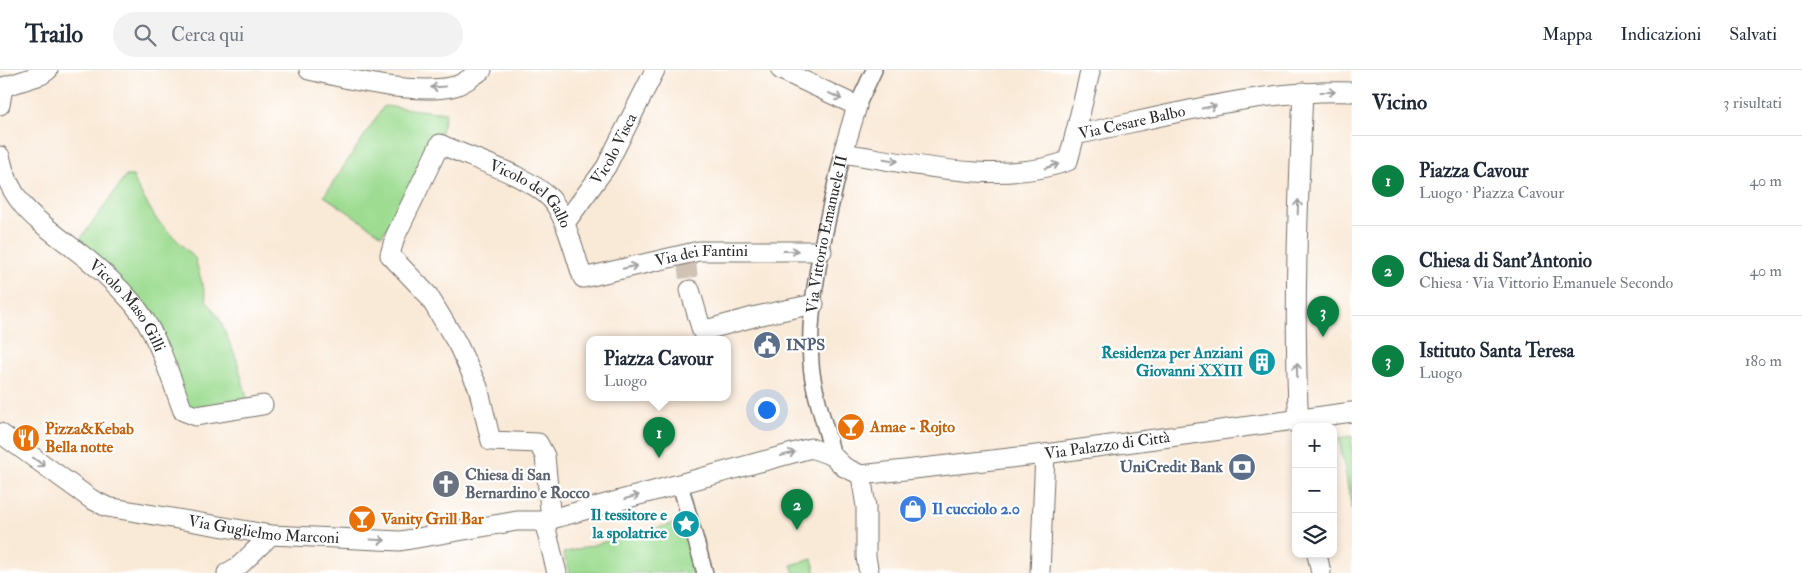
<!DOCTYPE html>
<html lang="it">
<head>
<meta charset="utf-8">
<style>
  :root { --surface:#fff; --page:#f2f2f3; --text:#1f2937; --muted:#747a83; --line:#e0e1e3; --accent:#0b8043 }
  body { margin:0; font-family:"IM FELL Double Pica",serif; background:var(--page); color:var(--text) }
  .controls { position:absolute; right:15px; bottom:15px; display:grid; overflow:hidden; border-radius:10px; box-shadow:0 2px 8px #0003 }
  .controls button { width:45px; height:45px; display:grid; place-items:center; padding:0; border:0; border-bottom:1px solid var(--line); background:var(--surface); color:var(--text); font:25px sans-serif }
  .you { position:absolute; left:766px; top:339px; width:18px; height:18px; margin:-12px; border:4px solid #fff; border-radius:50%; background:#1a73e8; box-shadow:0 0 0 8px #1a73e833 }
  .badge { display:grid; place-items:center; width:32px; height:32px; border-radius:50%; background:var(--accent); color:#fff; font-size:16px; font-weight:700 }
  .pin { position:absolute; translate:-50% -41px; filter:drop-shadow(0 1px 2px #0008) }
  .pin::after { content:''; position:absolute; top:26px; width:18px; height:15px; background:inherit; clip-path:polygon(0 0,100% 0,50% 100%) }
  .popup { position:absolute; left:586px; top:266px; width:145px; height:65px; box-sizing:border-box; display:grid; place-content:center; border-radius:10px; background:var(--surface); filter:drop-shadow(0 1px 4px #0005); font-size:16px; white-space:nowrap; color:var(--muted) }
  .popup b { font-size:19px; color:var(--text) }
  .popup::after { content:''; position:absolute; left:50%; top:100%; margin-left:-10px; border:10px solid transparent; border-top-color:var(--surface) }
  .list { margin:0; padding:0; list-style:none }
  h2 { display:flex; justify-content:space-between; align-items:center; height:65px; margin:0; padding:0 20px; font-size:21px }
  h2 small { font-size:16px; font-weight:400; color:var(--muted) }
  .list li { display:grid; grid-template-columns:32px 1fr auto; gap:15px; align-items:center; box-sizing:border-box; height:90px; padding:0 20px; border-top:1px solid var(--line) }
  .list b { display:block; font-size:19px; white-space:nowrap }
  .list p { margin:0; font-size:16px; white-space:nowrap; color:var(--muted) }
  .list em { font-size:16px; font-style:normal; color:var(--muted) }
  .icon { flex:none; width:28px; height:28px; fill:none; stroke:currentColor; stroke-width:2; stroke-linecap:round; stroke-linejoin:round }
  .map { position:relative; flex:none; width:1352px; height:503px; overflow:hidden }
  header { display:flex; align-items:center; gap:30px; box-sizing:border-box; height:70px; padding:0 25px; background:var(--surface); border-bottom:1px solid var(--line) }
  header strong { font-size:24px }
  nav { display:flex; gap:28px; margin-inline-start:auto; font-size:18px }
  .search { width:350px; height:45px; background:var(--page); display:flex; align-items:center; gap:12px; box-sizing:border-box; padding:0 18px; border-radius:28px; color:var(--muted); font-size:19px }
  main { display:flex }
  aside { flex:1; background:var(--surface) }
  .map>svg:first-child { display:block }
  .green { fill:#9edc92; stroke:#64845e }
  .lines { fill:none; stroke-linecap:round; stroke-linejoin:round }
  .minor-tunnel { stroke:#d0c3b5; stroke-width:19; stroke-dasharray:19 9; stroke-linecap:butt }
  .pedestrian-casing { stroke:#736e67; stroke-width:18 }
  .minor-casing { stroke:#736e67; stroke-width:21 }
  .pedestrian { stroke:#fff; stroke-width:15 }
  .minor { stroke:#fff; stroke-width:19 }
  .oneway { stroke:#a0a0a0 }
  .labels { text-anchor:middle; dominant-baseline:central; stroke-width:4.5; stroke-linejoin:round; paint-order:stroke }
  .street-label { font-size:16px; fill:#2b2b2b; stroke:#fff }
  .service-label { font-size:16px; font-weight:bold; fill:#4e5e75; stroke:#fff; text-anchor:start }
  .culture-label { font-size:16px; font-weight:bold; fill:#0d838f; stroke:#fff; text-anchor:end }
  .food-label { font-size:16px; font-weight:bold; fill:#c56008; stroke:#fff; text-anchor:start }
  .worship-label { font-size:16px; font-weight:bold; fill:#5b616d; stroke:#fff; text-anchor:start }
  .shop-label { font-size:16px; font-weight:bold; fill:#366cbe; stroke:#fff; text-anchor:start }
</style>
</head>
<body>
<header>
<strong>Trailo</strong>
<div class="search"><svg class="icon" aria-label="search" viewBox="0 0 24 24"><circle cx="10" cy="10" r="6"/><path d="M15 15l6 6"/></svg>Cerca qui</div>
<nav><a>Mappa</a><a>Indicazioni</a><a>Salvati</a></nav>
</header>
<main>
<div class="map">
<svg width="1352" height="503" viewBox="0 0 1352 503">
  <rect width="100%" height="100%" fill="#fff"/>
  <filter id="ink" filterUnits="userSpaceOnUse"><feTurbulence type="fractalNoise" baseFrequency=".02" numOctaves="2"/><feDisplacementMap in="SourceGraphic" scale="10" xChannelSelector="R" yChannelSelector="G"/><feConvolveMatrix kernelMatrix="1 2 1 2 8 2 1 2 1" color-interpolation-filters="sRGB"/></filter>
  <filter id="wash" filterUnits="userSpaceOnUse"><feTurbulence type="fractalNoise" baseFrequency=".0096" numOctaves="4" result="noise"/><feDisplacementMap in="SourceGraphic" scale="20" xChannelSelector="R" yChannelSelector="G"/><feGaussianBlur stdDeviation="1.12" result="paint"/><feColorMatrix in="noise" values="0 0 0 0 0 0 0 0 0 0 0 0 0 0 0 0 0 1.4 0 .05"/><feComposite in="paint" operator="in"/></filter>
  <g filter="url(#wash)">
    <rect width="100%" height="100%" fill="#f9e9d7"/>
    <g class="green">
      <path d="M384,36L446,43L438,73L404,133L382,165L324,126Z"/>
      <path d="M126,106H133L137,117L157,150L195,188L207,231L219,248L237,290L248,332L186,338L155,251L76,175Z"/>
      <path d="M1352,366V440L1339,368Z"/>
      <path d="M690,449L705,503H570L563,483Z"/>
      <path d="M812,489L816,503H794L791,495Z"/>
    </g>
  </g>
  <g filter="url(#ink)">
    <g class="lines">
      <path class="minor-tunnel" d="M686,189L690,220"/>
      <g class="pedestrian-casing">
        <g id="pedestrian">
          <path d="M857,36L874,0"/>
          <path id="s1" d="M833,386C827,360 812,319 811,293C807,227 828,147 843,83"/>
          <path d="M680,414L705,503"/>
        </g>
      </g>
      <g class="minor-casing">
        <g id="minor">
          <path d="M309,0C347,9 417,26 455,16C464,14 474,5 482,0"/>
          <path id="s2" d="M781,0L857,36L843,83C914,94 999,116 1068,91L1075,65C1166,46 1259,19 1352,22"/>
          <path d="M0,18L41,5L48,0"/>
          <path d="M0,35L3,17"/>
          <path d="M1075,65L1090,2"/>
          <path id="s3" d="M0,86C10,134 37,150 73,178C92,192 116,214 132,232C158,263 169,304 183,341L196,346L263,335"/>
          <path id="s4" d="M565,153L606,97L655,0"/>
          <path d="M690,220L702,261L757,246L814,234"/>
          <path d="M1299,357C1293,245 1298,134 1303,22"/>
          <path id="s5" d="M0,363L91,429L107,437L271,465L400,471L517,451H544L811,378L833,386L844,397L861,405"/>
          <path id="s6" d="M861,405L1045,384L1352,342"/>
          <path d="M861,405L866,437V487L869,503"/>
          <path id="s7" d="M551,450L545,386L538,373L491,371L478,317L457,273L428,225L390,185L395,167L440,74C472,89 528,105 551,129C566,146 575,186 583,208L699,181H822"/>
          <path d="M544,451L557,503"/>
          <path d="M1317,484L1321,503"/>
          <path d="M227,503L239,496L271,465"/>
          <path d="M1040,503L1045,384"/>
        </g>
      </g>
      <use href="#pedestrian" class="pedestrian"/>
      <use href="#minor" class="minor"/>
    </g>
    <defs><path id="oneway-shaft" d="M-6 0H5M1.5-3L5.5 0L1.5 3" fill="none" stroke-width="1.6" stroke-linecap="round" stroke-linejoin="round" transform="scale(1.25)"/></defs>
    <g class="oneway">
      <use href="#oneway-shaft" transform="translate(438 17) rotate(176)"/>
      <use href="#oneway-shaft" transform="translate(1328 22)"/>
      <use href="#oneway-shaft" transform="translate(835 26) rotate(26)"/>
      <use href="#oneway-shaft" transform="translate(1209 37) rotate(-12)"/>
      <use href="#oneway-shaft" transform="translate(891 90) rotate(9)"/>
      <use href="#oneway-shaft" transform="translate(1052 96) rotate(-19)"/>
      <use href="#oneway-shaft" transform="translate(1298 137) rotate(-88)"/>
      <use href="#oneway-shaft" transform="translate(791 181)"/>
      <use href="#oneway-shaft" transform="translate(630 197) rotate(-13)"/>
      <use href="#oneway-shaft" transform="translate(1297 300) rotate(-91)"/>
      <use href="#oneway-shaft" transform="translate(788 384) rotate(-15)"/>
      <use href="#oneway-shaft" transform="translate(39 392) rotate(36)"/>
      <use href="#oneway-shaft" transform="translate(632 427) rotate(-15)"/>
      <use href="#oneway-shaft" transform="translate(378 470) rotate(3)"/>
    </g>
  </g>
  <defs>
    <g id="civic-disc" transform="scale(1.4375)"><circle r="9.5" fill="#5c6f8a" stroke="#fff"/><path d="M-.6-6.5H3V-4.5H.6V-3L4-1V1h2V6H-6V1h2V-1L-.6-3ZM-1.2 2.5V6h2.4V2.5Z" fill="#fff"/></g>
    <g id="building-disc" transform="scale(1.4375)"><circle r="9.5" fill="#0f9aa8" stroke="#fff"/><path d="M-4-6H4V6H1V3H-1V6H-4ZM-2.5-4.3h1.7v1.8h-1.7ZM.8-4.3h1.7v1.8H.8ZM-2.5-1h1.7V.8h-1.7ZM.8-1h1.7V.8H.8Z" fill="#fff"/></g>
    <g id="bar-disc" transform="scale(1.4375)"><circle r="9.5" fill="#e8710a" stroke="#fff"/><path d="M-6-5H6L.8 .8V4.5H3.5V6h-7V4.5H-.8V.8Z" fill="#fff"/></g>
    <g id="restaurant-disc" transform="scale(1.4375)"><circle r="9.5" fill="#e8710a" stroke="#fff"/><path d="M-5-6h1v4h1v-4h1v4h1v-4h1v5L-1.5 .5V6h-2V.5L-5-1ZM5-6V6H3V1.5H1.5Q1.5-4 5-6Z" fill="#fff"/></g>
    <g id="bank-disc" transform="scale(1.4375)"><circle r="9.5" fill="#5c6f8a" stroke="#fff"/><path d="M-6-4H6V4H-6ZM0-2.3a2.3 2.3 0 1 0 0 4.6a2.3 2.3 0 1 0 0-4.6Z" fill="#fff"/></g>
    <g id="church-disc" transform="scale(1.4375)"><circle r="9.5" fill="#6b7280" stroke="#fff"/><path d="M-1.2-6h2.4v3.5h3.3v2.4h-3.3V6h-2.4V-.1h-3.3v-2.4h3.3Z" fill="#fff"/></g>
    <g id="shop-disc" transform="scale(1.4375)"><circle r="9.5" fill="#3f7fe0" stroke="#fff"/><path d="M-5-2.5h2.3a2.7 3.5 0 0 1 5.4 0H5L5.5 6h-11ZM-1.5-2.5h3a1.5 2.3 0 0 0-3 0Z" fill="#fff"/></g>
    <g id="sight-disc" transform="scale(1.4375)"><circle r="9.5" fill="#0f9aa8" stroke="#fff"/><path d="M0-6L1.8-2.2L6-1.7L2.9 1.2L3.7 5.4L0 3.3L-3.7 5.4L-2.9 1.2L-6-1.7L-1.8-2.2Z" fill="#fff"/></g>
  </defs>
  <g fill-rule="evenodd">
    <use href="#civic-disc" x="767" y="275"/>
    <use href="#building-disc" x="1262" y="292"/>
    <use href="#bar-disc" x="851" y="357"/>
    <use href="#restaurant-disc" x="26" y="368"/>
    <use href="#bank-disc" x="1242" y="397"/>
    <use href="#church-disc" x="446" y="414"/>
    <use href="#shop-disc" x="913" y="439"/>
    <use href="#bar-disc" x="362" y="449"/>
    <use href="#sight-disc" x="686" y="454"/>
  </g>
  <g class="labels">
    <g class="street-label">
      <text stroke="none"><textPath href="#s2" startOffset="446">Via Cesare Balbo</textPath></text>
      <text stroke="none"><textPath href="#s4" startOffset="89">Vicolo Visca</textPath></text>
      <text stroke="none"><textPath href="#s7" startOffset="569">Vicolo del Gallo</textPath></text>
      <text stroke="none"><textPath href="#s1" startOffset="226">Via Vittorio Emanuele II</textPath></text>
      <text stroke="none"><textPath href="#s7" startOffset="795">Via dei Fantini</textPath></text>
      <text stroke="none"><textPath href="#s3" startOffset="201">Vicolo Maso Gilli</textPath></text>
      <text stroke="none"><textPath href="#s6" startOffset="248">Via Palazzo di Città</textPath></text>
      <text stroke="none"><textPath href="#s5" startOffset="289">Via Guglielmo Marconi</textPath></text>
    </g>
    <g class="service-label">
      <text x="786" y="275">INPS</text>
      <text x="1223" y="397" text-anchor="end">UniCredit Bank</text>
    </g>
    <g class="culture-label">
      <text x="1243" y="283">Residenza per Anziani<tspan x="1243" dy="18">Giovanni XXIII</tspan></text>
      <text x="667" y="445">Il tessitore e<tspan x="667" dy="18">la spolatrice</tspan></text>
    </g>
    <g class="food-label">
      <text x="870" y="357">Amae - Rojto</text>
      <text x="45" y="359">Pizza&amp;Kebab<tspan x="45" dy="18">Bella notte</tspan></text>
      <text x="381" y="449">Vanity Grill Bar</text>
    </g>
    <g class="worship-label">
      <text x="465" y="405">Chiesa di San<tspan x="465" dy="18">Bernardino e Rocco</tspan></text>
    </g>
    <g class="shop-label">
      <text x="932" y="439">Il cucciolo 2.0</text>
    </g>
  </g>
</svg>
<div class="controls">
<button>+</button>
<button>−</button>
<button><svg class="icon" aria-label="layers" viewBox="0 0 24 24"><path d="M12 4l9 5-9 5-9-5zM3 14l9 5 9-5"/></svg></button>
</div>
<div class="you"></div>
<div class="pin badge" style="left:659px;top:388px">1</div>
<div class="popup"><b>Piazza Cavour</b>Luogo</div>
<div class="pin badge" style="left:797px;top:460px">2</div>
<div class="pin badge" style="left:1323px;top:267px">3</div>
</div>
<aside>
<h2>Vicino<small>3 risultati</small></h2>
<ul class="list">
<li><span class="badge">1</span><div><b>Piazza Cavour</b><p>Luogo · Piazza Cavour</p></div><em>40 m</em></li>
<li><span class="badge">2</span><div><b>Chiesa di Sant'Antonio</b><p>Chiesa · Via Vittorio Emanuele Secondo</p></div><em>40 m</em></li>
<li><span class="badge">3</span><div><b>Istituto Santa Teresa</b><p>Luogo</p></div><em>180 m</em></li>
</ul>
</aside>
</main>
</body>
</html>
